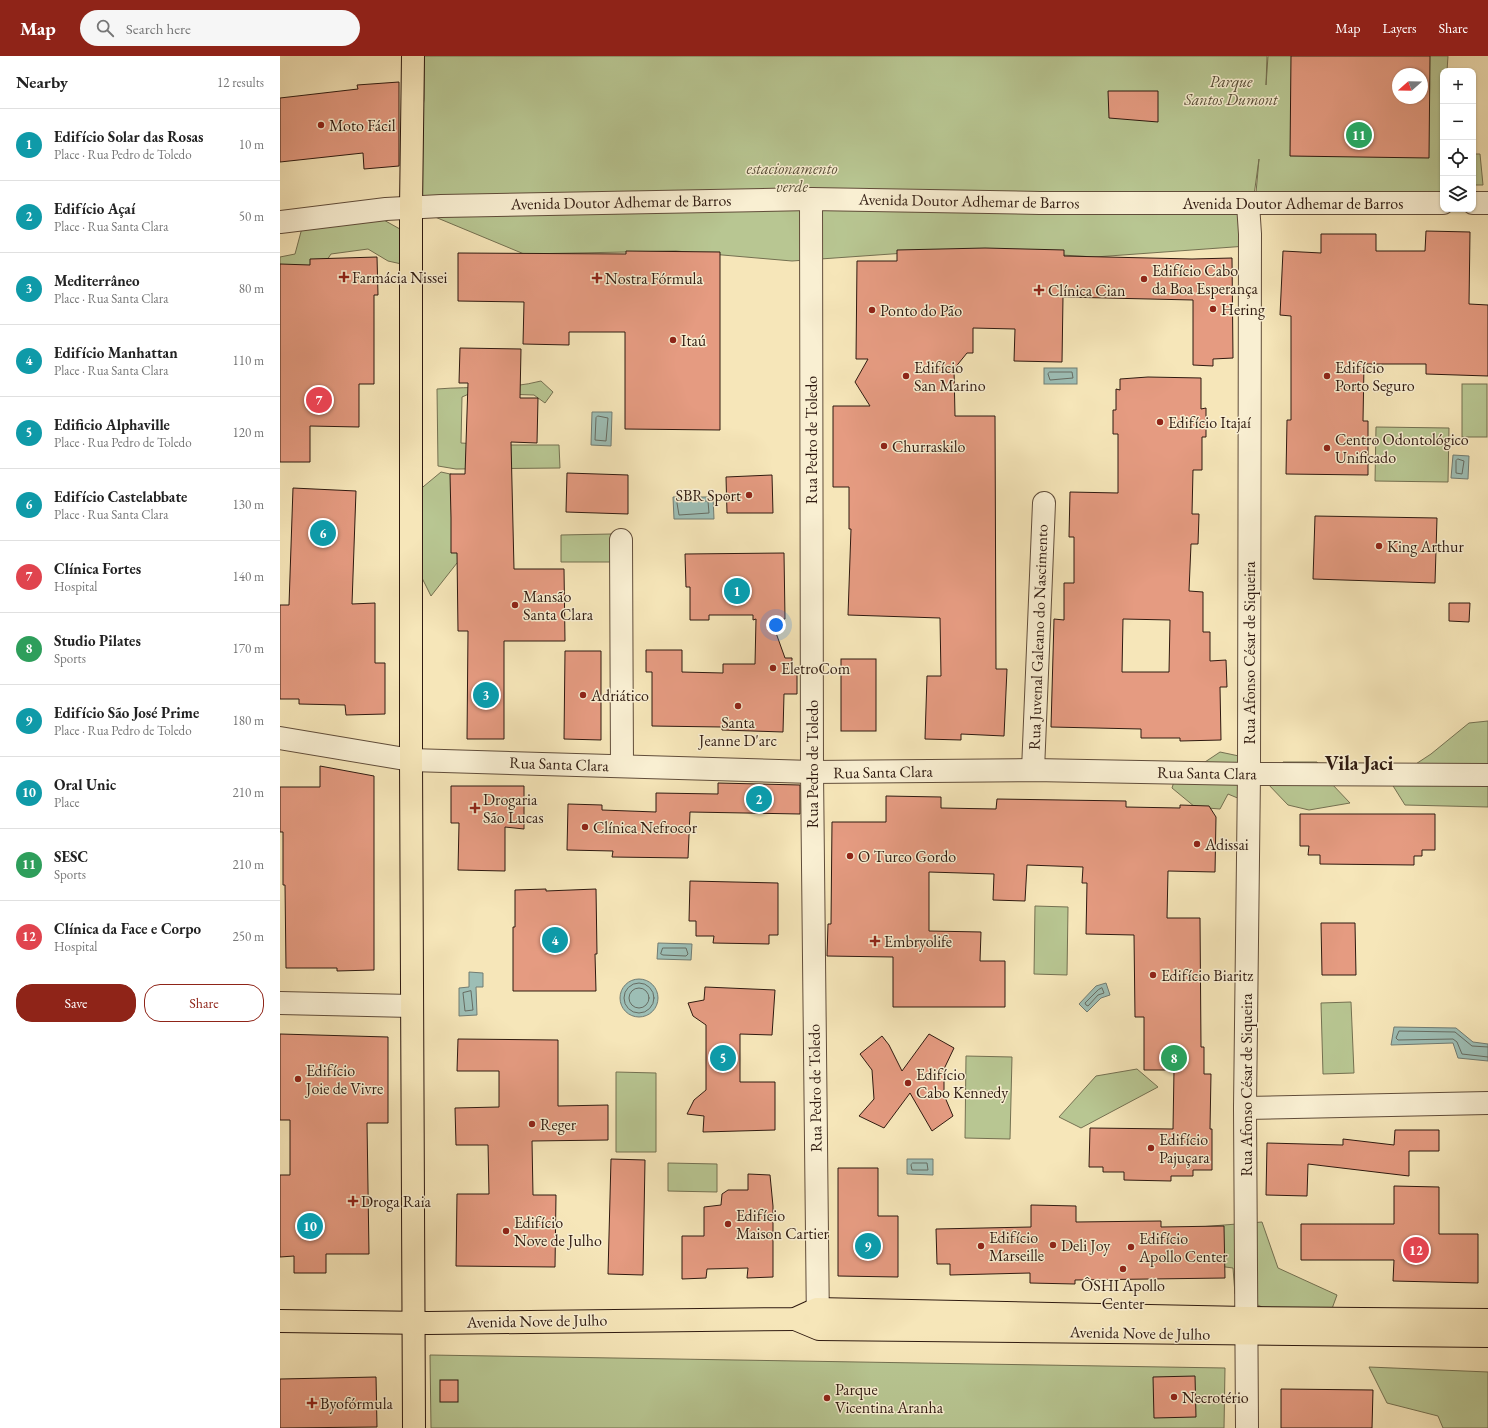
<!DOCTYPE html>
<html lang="en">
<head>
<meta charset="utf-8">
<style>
  :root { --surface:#fff; --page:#f6f6f6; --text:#222; --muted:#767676; --line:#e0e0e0; --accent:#8f2418 }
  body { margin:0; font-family:"EB Garamond",serif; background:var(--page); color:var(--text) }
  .controls { position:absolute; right:12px; top:12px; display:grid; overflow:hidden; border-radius:8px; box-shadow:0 1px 3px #0004 }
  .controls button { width:36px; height:36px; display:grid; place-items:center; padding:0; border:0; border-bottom:1px solid var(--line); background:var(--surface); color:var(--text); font:20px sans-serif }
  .compass { position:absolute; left:1112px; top:12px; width:36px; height:36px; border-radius:50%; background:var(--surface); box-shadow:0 1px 3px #0004; rotate:250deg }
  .you { position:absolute; left:496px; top:569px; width:14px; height:14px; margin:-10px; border:3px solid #fff; border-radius:50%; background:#1a73e8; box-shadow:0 0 0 6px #1a73e833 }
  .badge { display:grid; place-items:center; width:26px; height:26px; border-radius:50%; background:var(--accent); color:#fff; font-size:13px; font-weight:700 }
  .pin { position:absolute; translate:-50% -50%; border:2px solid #fff; box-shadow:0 1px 4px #0006 }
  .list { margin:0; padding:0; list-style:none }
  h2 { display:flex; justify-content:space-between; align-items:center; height:52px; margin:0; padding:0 16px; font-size:17px }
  h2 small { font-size:13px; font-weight:400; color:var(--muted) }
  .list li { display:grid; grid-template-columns:26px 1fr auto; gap:12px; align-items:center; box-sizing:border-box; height:72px; padding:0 16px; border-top:1px solid var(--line) }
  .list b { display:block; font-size:15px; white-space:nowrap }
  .list p { margin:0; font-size:13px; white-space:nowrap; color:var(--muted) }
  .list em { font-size:13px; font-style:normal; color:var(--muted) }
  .actions { display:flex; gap:8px; padding:12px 16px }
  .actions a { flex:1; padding:9px 0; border:1px solid var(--accent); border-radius:16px; text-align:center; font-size:14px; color:var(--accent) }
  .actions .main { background:var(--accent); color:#fff }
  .icon { flex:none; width:22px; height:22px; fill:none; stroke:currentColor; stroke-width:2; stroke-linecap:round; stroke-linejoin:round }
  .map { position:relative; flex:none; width:1208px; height:1372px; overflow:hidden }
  header { display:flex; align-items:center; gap:24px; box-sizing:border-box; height:56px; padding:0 20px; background:var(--accent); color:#fff }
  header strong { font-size:19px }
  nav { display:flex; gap:22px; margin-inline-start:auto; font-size:14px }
  .search { width:280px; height:36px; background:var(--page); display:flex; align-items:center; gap:10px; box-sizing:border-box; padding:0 14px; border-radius:22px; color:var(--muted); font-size:15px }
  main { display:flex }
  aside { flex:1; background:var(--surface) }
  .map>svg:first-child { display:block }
  .green { fill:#b8c692; stroke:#747051; fill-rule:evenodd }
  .water { fill:#9dbeb5; stroke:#717c73 }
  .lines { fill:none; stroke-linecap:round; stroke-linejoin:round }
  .shore { stroke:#666c62; stroke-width:1 }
  .building { fill:#e59b81; stroke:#2f1a10; fill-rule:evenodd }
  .minor-casing { stroke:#614d3a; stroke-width:24 }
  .major-casing { stroke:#2f1a10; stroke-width:24 }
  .minor { stroke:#f9efd2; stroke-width:22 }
  .major { stroke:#f6e6b9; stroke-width:22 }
  .poi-dot { fill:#8f2418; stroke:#f9efd2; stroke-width:1.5 }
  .labels { text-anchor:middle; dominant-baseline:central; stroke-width:3; stroke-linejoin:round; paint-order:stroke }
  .park-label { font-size:16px; font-style:italic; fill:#584e37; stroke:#f9efd2 }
  .poi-label { font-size:16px; fill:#2f1a10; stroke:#f9efd2; text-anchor:start }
  .street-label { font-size:16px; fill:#2f1a10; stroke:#f9efd2 }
  .district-label { font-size:20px; font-weight:bold; fill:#2f1a10; stroke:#f9efd2 }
</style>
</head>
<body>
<header>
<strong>Map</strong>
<div class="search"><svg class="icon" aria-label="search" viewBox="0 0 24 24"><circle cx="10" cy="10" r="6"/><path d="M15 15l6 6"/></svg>Search here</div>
<nav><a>Map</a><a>Layers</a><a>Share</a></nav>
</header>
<main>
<aside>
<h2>Nearby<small>12 results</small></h2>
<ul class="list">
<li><span class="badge" style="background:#0f9aa8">1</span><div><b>Edifício Solar das Rosas</b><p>Place · Rua Pedro de Toledo</p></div><em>10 m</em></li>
<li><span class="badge" style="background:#0f9aa8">2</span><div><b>Edifício Açaí</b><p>Place · Rua Santa Clara</p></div><em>50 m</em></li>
<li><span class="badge" style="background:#0f9aa8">3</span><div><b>Mediterrâneo</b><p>Place · Rua Santa Clara</p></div><em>80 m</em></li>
<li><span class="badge" style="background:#0f9aa8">4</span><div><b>Edifício Manhattan</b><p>Place · Rua Santa Clara</p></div><em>110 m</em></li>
<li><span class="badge" style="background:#0f9aa8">5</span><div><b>Edificio Alphaville</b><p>Place · Rua Pedro de Toledo</p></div><em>120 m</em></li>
<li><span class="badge" style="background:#0f9aa8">6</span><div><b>Edifício Castelabbate</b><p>Place · Rua Santa Clara</p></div><em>130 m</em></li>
<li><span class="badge" style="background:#e0444e">7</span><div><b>Clínica Fortes</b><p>Hospital</p></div><em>140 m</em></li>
<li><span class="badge" style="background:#2e9e5b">8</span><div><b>Studio Pilates</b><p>Sports</p></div><em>170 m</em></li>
<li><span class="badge" style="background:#0f9aa8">9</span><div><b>Edifício São José Prime</b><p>Place · Rua Pedro de Toledo</p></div><em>180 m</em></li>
<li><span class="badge" style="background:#0f9aa8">10</span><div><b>Oral Unic</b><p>Place</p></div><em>210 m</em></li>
<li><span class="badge" style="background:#2e9e5b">11</span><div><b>SESC</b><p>Sports</p></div><em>210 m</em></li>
<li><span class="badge" style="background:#e0444e">12</span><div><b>Clínica da Face e Corpo</b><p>Hospital</p></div><em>250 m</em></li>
</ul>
<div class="actions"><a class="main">Save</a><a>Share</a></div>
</aside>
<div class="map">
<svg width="1208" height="1372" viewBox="0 0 1208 1372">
  <rect width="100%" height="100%" fill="#f6e6b9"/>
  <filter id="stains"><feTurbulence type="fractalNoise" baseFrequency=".005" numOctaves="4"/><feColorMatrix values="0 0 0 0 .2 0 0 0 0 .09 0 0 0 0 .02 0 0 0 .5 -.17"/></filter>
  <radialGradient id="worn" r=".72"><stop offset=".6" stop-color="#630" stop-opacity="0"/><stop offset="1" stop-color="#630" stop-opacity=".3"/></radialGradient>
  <g class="green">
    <path d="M144,0H987L986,29L988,0H1168L1167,15H1163V147L975,148L979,103L967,190L815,201L682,193L512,205L396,195L244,198L131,151L144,43ZM1118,18H1142V42H1118Z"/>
    <path d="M1193,98H1200L1203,129H1193Z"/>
    <path d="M77,149L127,177L126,209L108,205L88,193L51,198L33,225L0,233V201L15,198L22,172Z"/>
    <path d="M261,325L273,336L265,347L254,339L191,337L182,341L181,387L217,389H279L280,412L176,413L158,410L157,333C192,330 227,334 261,325Z"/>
    <rect x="1182" y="328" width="25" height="53"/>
    <path d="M1096,371L1169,372L1168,426L1095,425Z"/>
    <path d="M161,416L216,428L217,484L177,507L151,540L135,508V474L120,450Z"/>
    <path d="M331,478V506H281V479Z"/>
    <path d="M1208,665V751L1125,749L1110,725L1151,698L1189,667Z"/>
    <path d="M940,696L959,700L960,743L948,738L940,753L915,751L892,732L900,706H925Z"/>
    <path d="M1003,706H1037L1051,727L1070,747L1029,754L1008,749L986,726Z"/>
    <path d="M755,850L788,851L787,919L754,918Z"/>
    <path d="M1071,946L1074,1017L1043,1018L1041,947Z"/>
    <path d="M686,1000L732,1001L730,1083L685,1082Z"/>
    <path d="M857,1013L878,1031L801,1072L779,1061L816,1020Z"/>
    <path d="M336,1016L376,1017V1096H336Z"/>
    <path d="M388,1107L437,1108V1136L388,1135Z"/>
    <path d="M982,1166L998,1212L1057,1239L1042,1280L955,1238L953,1212L923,1208L919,1171Z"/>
    <path d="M150,1299L945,1312L944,1372H151Z"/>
    <path d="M1089,1311L1208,1316V1372H1163L1158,1360L1107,1347Z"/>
  </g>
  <g class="water">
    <rect x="764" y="312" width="33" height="16"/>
    <path d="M312,356H332L331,390L311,389Z"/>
    <path d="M1173,399L1189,400L1188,423L1171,422Z"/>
    <path d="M393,441H433L434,463H394Z"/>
    <path d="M378,887L412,888L411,904L377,903Z"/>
    <path d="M189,916L203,917V931H196L197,959L179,960V932L189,931Z"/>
    <circle cx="359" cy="942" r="19"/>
    <path d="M826,927L830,939L821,942L807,956L799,948L816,930Z"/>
    <path d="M1114,971L1176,972L1193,986L1208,988V1005L1178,1002L1173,987L1111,989Z"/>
    <path d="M627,1103H653V1119L627,1118Z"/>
  </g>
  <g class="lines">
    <g class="shore">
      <path d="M770,316H792L793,322L770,324L768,318Z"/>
      <path d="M318,360L328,362L326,385L315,384L316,362Z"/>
      <path d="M1178,403L1184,405L1182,418L1176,417V405Z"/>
      <path d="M399,445H428L429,457L399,459L397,447Z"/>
      <path d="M383,892H406L408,898L406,900L383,899L381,898Z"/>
      <circle cx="359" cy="942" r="15"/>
      <circle cx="359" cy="942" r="10"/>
      <path d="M822,932L824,937L818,939L808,950L806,949L805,947L818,934Z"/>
      <path d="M191,935L193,954L185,955L183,937Z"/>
      <path d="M1208,991L1192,990L1175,976L1119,975L1116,982L1118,984L1173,983L1177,986L1182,998L1208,1001"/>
      <path d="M633,1107H647L648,1114H632L631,1109Z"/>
    </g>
  </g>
  <g class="building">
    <path d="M1011,0H1150L1149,102L1010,100ZM1118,18H1142V42H1118Z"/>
    <path d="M119,26V110L84,113L83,97L0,106V42L78,33L77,29Z"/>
    <path d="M828,35H878V66L829,62Z"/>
    <path d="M1146,175L1190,176L1189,248L1208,249V320L1146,318V308H1084L1083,365H1088V419L1006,418L1007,364H1011V260L1000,259L1003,195L1041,197V178H1096V195H1145Z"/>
    <path d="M705,192L784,194V200L912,203L952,202L953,302L933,303V310L913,309V244L783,241L782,306L734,305L735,273L693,272V297H687L674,313L675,360H715L716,613H727L724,680L681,678V684L645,683L647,620H661L660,562L568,559L571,473H569V431H553V350H590L575,326L588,303H576L577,205H617V194Z"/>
    <path d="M346,195L440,196V374L345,373V276H289V289L243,288L244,246L178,245V197L346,198Z"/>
    <path d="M97,201L98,239H94V328H79V371L30,370V406H0V208L30,209V203Z"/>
    <path d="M180,292L241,293L240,342H258L257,387L231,386L234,513H284L285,585H224V683H187L188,575H178L177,497H171V462L170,418H185L188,327H179Z"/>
    <path d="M868,321L921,322V353L926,352V381H922V414H913L912,458H919L918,488H911L909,535L923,536V576H930V605L946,604L947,631H940L941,684L900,685V682H861V673L771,671L774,563L784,564V527H794V481H789L790,436L838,437V378H833V354H836V333L840,334V323ZM843,563L890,564L889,616H842Z"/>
    <path d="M287,417L348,419V458L286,456Z"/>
    <path d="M492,419L493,457H447L446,421Z"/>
    <path d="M13,432L76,435L72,548L95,547V607H105V658L66,659L65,649L19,648V643H0V549H9Z"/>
    <path d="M1035,460L1157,462L1155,527L1033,523Z"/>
    <path d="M504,497L505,563H491L505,602H512V616H517V638H504L503,676L442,674V671L372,670V616H366V594H402V616L443,617V608H475L476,563L473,564V559H429V564H410V531H406L405,498Z"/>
    <path d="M1169,547H1190L1189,566L1169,565Z"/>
    <path d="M285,595H321V684L284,683Z"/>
    <rect x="561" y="603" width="35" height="72"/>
    <path d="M40,710L94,720V914L57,915V912H6L5,829H3V776H0V731H40Z"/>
    <path d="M438,727L520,729V758L410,756L408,802L332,801L333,795L287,794L288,748L322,749V754L376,756V737L438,738Z"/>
    <path d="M171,730H244V773L225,771V815L178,814L179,767H171Z"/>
    <path d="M606,740L661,741V752L716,753L717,743L846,745V751L900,752V749L929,750L936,761L935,816L888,815L887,862H920L921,991H924V1018H931L930,1073H932V1114H913V1120H891V1125L844,1124V1116H823V1111H809L810,1072L893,1073L894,1014H864V961H855L854,879L806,878L807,827H802L803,811L747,809L745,845L713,844L714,818L649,816V875L701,876L700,905H725V951H613V901L547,900L548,868H551L552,766H606Z"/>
    <path d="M1020,758H1155V794H1142V800H1134V809L1040,808V799H1028L1029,790H1020Z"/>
    <path d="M410,825L498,827V879H489V888L433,887L434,880H416V865H409Z"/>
    <path d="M266,833V835L316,833L317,898H315L316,935H233V871H235V834Z"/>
    <path d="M1041,867H1075L1076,919H1042Z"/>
    <path d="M425,931L495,934L492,979L460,978V1026H495V1074L423,1076L424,1060L407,1058L414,1044L426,1034V969L413,960L408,947L424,944Z"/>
    <path d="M0,978L108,981V1067H87L89,1198H46V1217H14V1200L0,1201V1119H10V1064H0Z"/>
    <path d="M649,978L674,992L664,1013V1039L673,1060L652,1075L630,1037L604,1072L579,1060L594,1043L592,1014L580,998L602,980L609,989L622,1015Z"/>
    <path d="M178,983L278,984V1050L328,1049V1084L252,1085L253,1139H276L275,1211L176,1210L177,1138H209L208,1089H176L175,1052L219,1051V1015H177Z"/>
    <path d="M1115,1074H1159V1095H1129V1120L1028,1108L1027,1140L986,1139L987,1087L1063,1089V1083L1114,1089Z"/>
    <path d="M331,1103L365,1104L363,1219L328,1218Z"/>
    <path d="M558,1112H598V1160H618V1221L558,1220Z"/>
    <path d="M468,1118L490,1119L493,1150V1221L467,1222L468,1212L427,1213L426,1222L402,1223V1180H424V1151L441,1149L442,1138L448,1134H468Z"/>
    <path d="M1114,1130L1159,1131V1178H1198V1227L1113,1225L1114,1204H1021V1168H1114Z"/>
    <path d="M751,1149L796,1150V1166L881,1165V1171L944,1170L945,1222L795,1224V1228L750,1227V1217L670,1219V1208H657L656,1173L751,1171Z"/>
    <path d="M915,1320L916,1361L874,1362L873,1321Z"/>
    <path d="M96,1321L97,1371L0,1372V1323Z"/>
    <rect x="160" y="1324" width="18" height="22"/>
    <path d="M1001,1333L1093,1334L1092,1372H1001Z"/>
  </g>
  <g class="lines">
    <g class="minor-casing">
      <g id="minor">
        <path d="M531,143L532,716L538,1272"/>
        <path d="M1193,147H1208"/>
        <path d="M0,166L106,153L161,150L531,143L760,147H1163"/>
        <path d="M341,484L342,710"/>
        <path d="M0,682L131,704L532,716L753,714L969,718L1208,719"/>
        <path d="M753,714L764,447"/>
        <path d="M0,947L131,950"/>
        <path d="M965,1052L1208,1047"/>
        <path d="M967,1372L965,1052L969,718L970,178L968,148"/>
      </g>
    </g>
    <g class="major-casing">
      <g id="major">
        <path d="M133,0L131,151V704L134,1372"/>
        <path d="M515,1263L539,1273L1208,1280"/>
        <path d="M0,1265L148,1267L515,1263L537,1253L966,1262L1208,1264"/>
      </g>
    </g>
    <use href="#minor" class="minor"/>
    <use href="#major" class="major"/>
  </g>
  <g class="poi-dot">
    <circle cx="41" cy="69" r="4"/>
    <path d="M62 215h4v4h4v4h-4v4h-4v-4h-4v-4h4z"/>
    <path d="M315 216h4v4h4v4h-4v4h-4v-4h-4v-4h4z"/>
    <circle cx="864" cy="223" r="4"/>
    <path d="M757 228h4v4h4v4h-4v4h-4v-4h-4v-4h4z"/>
    <circle cx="933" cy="253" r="4"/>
    <circle cx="592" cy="254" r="4"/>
    <circle cx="393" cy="284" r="4"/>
    <circle cx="626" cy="320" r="4"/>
    <circle cx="1047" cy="320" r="4"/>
    <circle cx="880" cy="366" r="4"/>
    <circle cx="604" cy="390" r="4"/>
    <circle cx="1047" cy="392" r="4"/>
    <circle cx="469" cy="439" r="4"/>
    <circle cx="1099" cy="490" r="4"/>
    <circle cx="235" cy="549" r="4"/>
    <circle cx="493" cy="612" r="4"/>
    <circle cx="303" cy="639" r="4"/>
    <circle cx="458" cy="650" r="4"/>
    <path d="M193 746h4v4h4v4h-4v4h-4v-4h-4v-4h4z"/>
    <circle cx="305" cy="771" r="4"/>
    <circle cx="917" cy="788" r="4"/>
    <circle cx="570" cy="800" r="4"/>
    <path d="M593 879h4v4h4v4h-4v4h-4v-4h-4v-4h4z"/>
    <circle cx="873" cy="919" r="4"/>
    <circle cx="18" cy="1023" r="4"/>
    <circle cx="628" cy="1027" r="4"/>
    <circle cx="252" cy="1068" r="4"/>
    <circle cx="871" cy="1092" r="4"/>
    <path d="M71 1139h4v4h4v4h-4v4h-4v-4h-4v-4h4z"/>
    <circle cx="448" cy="1168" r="4"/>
    <circle cx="226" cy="1175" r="4"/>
    <circle cx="773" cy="1189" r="4"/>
    <circle cx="701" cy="1190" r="4"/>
    <circle cx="851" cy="1191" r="4"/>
    <circle cx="843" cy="1213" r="4"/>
    <circle cx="894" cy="1341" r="4"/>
    <circle cx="547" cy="1342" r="4"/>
    <path d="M30 1341h4v4h4v4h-4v4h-4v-4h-4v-4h4z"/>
  </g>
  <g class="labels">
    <g class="park-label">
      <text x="951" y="25">Parque<tspan x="951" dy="18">Santos Dumont</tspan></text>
      <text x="512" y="112">estacionamento<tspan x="512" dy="18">verde</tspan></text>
    </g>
    <g class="poi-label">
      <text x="49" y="69">Moto Fácil</text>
      <text x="872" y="214">Edifício Cabo<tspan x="872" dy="18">da Boa Esperança</tspan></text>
      <text x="72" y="221">Farmácia Nissei</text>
      <text x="325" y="222">Nostra Fórmula</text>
      <text x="768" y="234">Clínica Cian</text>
      <text x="941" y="253">Hering</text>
      <text x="600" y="254">Ponto do Pão</text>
      <text x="401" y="284">Itaú</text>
      <text x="634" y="311">Edifício<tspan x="634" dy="18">San Marino</tspan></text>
      <text x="1055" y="311">Edifício<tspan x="1055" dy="18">Porto Seguro</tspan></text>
      <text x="888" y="366">Edifício Itajaí</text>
      <text x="1055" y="383">Centro Odontológico<tspan x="1055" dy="18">Unificado</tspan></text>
      <text x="612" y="390">Churraskilo</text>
      <text x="461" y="439" text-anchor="end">SBR Sport</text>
      <text x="1107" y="490">King Arthur</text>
      <text x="243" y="540">Mansão<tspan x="243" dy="18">Santa Clara</tspan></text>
      <text x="501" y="612">EletroCom</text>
      <text x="311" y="639">Adriático</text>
      <text x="458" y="666" text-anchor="middle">Santa<tspan x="458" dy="18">Jeanne D'arc</tspan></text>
      <text x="203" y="743">Drogaria<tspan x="203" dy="18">São Lucas</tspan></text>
      <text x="313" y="771">Clínica Nefrocor</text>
      <text x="925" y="788">Adissai</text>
      <text x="578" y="800">O Turco Gordo</text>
      <text x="604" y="885">Embryolife</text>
      <text x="881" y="919">Edifício Biaritz</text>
      <text x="26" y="1014">Edifício<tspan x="26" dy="18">Joie de Vivre</tspan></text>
      <text x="636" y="1018">Edifício<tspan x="636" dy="18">Cabo Kennedy</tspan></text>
      <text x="260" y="1068">Reger</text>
      <text x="879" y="1083">Edifício<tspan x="879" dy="18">Pajuçara</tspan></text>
      <text x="81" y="1145">Droga Raia</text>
      <text x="456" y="1159">Edifício<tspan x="456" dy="18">Maison Cartier</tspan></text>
      <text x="234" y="1166">Edifício<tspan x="234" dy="18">Nove de Julho</tspan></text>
      <text x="709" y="1181">Edifício<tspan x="709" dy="18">Marseille</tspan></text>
      <text x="859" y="1182">Edifício<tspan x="859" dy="18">Apollo Center</tspan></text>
      <text x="781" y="1189">Deli Joy</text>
      <text x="843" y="1229" text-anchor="middle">ÔSHI Apollo<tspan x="843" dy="18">Center</tspan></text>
      <text x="555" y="1333">Parque<tspan x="555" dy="18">Vicentina Aranha</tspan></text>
      <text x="902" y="1341">Necrotério</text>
      <text x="40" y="1347">Byofórmula</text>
    </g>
    <g class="street-label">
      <text transform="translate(689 145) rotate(1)">Avenida Doutor Adhemar de Barros</text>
      <text transform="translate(341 146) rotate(-1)">Avenida Doutor Adhemar de Barros</text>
      <text x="1013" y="147">Avenida Doutor Adhemar de Barros</text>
      <text transform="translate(531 384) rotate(-90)">Rua Pedro de Toledo</text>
      <text transform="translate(758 581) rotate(-88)">Rua Juvenal Galeano do Nascimento</text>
      <text transform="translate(969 597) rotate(-90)">Rua Afonso César de Siqueira</text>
      <text transform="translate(279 708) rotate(2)">Rua Santa Clara</text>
      <text transform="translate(532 708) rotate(-90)">Rua Pedro de Toledo</text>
      <text transform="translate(603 716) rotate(-1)">Rua Santa Clara</text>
      <text transform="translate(927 717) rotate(1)">Rua Santa Clara</text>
      <text transform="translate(966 1029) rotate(-90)">Rua Afonso César de Siqueira</text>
      <text transform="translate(535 1032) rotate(-91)">Rua Pedro de Toledo</text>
      <text transform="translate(257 1265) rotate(-1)">Avenida Nove de Julho</text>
      <text transform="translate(860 1277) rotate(1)">Avenida Nove de Julho</text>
    </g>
    <g class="district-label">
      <text x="1079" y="707">Vila Jaci</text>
    </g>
  </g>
  <rect width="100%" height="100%" filter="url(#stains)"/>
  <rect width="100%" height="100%" fill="url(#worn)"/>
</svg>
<div class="controls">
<button>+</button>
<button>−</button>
<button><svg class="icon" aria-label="locate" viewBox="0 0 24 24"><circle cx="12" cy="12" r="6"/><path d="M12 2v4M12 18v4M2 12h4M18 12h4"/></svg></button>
<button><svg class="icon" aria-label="layers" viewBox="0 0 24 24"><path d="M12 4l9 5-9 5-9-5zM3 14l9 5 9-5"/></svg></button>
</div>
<svg class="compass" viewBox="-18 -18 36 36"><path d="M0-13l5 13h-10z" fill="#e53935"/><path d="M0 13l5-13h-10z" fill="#767676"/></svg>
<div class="you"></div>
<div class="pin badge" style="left:457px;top:535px;background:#0f9aa8">1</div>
<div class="pin badge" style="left:479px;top:743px;background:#0f9aa8">2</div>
<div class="pin badge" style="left:206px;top:639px;background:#0f9aa8">3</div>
<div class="pin badge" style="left:275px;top:884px;background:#0f9aa8">4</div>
<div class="pin badge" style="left:443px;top:1002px;background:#0f9aa8">5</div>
<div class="pin badge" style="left:43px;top:477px;background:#0f9aa8">6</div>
<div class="pin badge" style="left:39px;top:344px;background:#e0444e">7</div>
<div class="pin badge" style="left:894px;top:1002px;background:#2e9e5b">8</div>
<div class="pin badge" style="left:588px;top:1190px;background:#0f9aa8">9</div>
<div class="pin badge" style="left:30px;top:1170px;background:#0f9aa8">10</div>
<div class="pin badge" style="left:1079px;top:79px;background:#2e9e5b">11</div>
<div class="pin badge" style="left:1136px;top:1194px;background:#e0444e">12</div>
</div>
</main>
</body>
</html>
